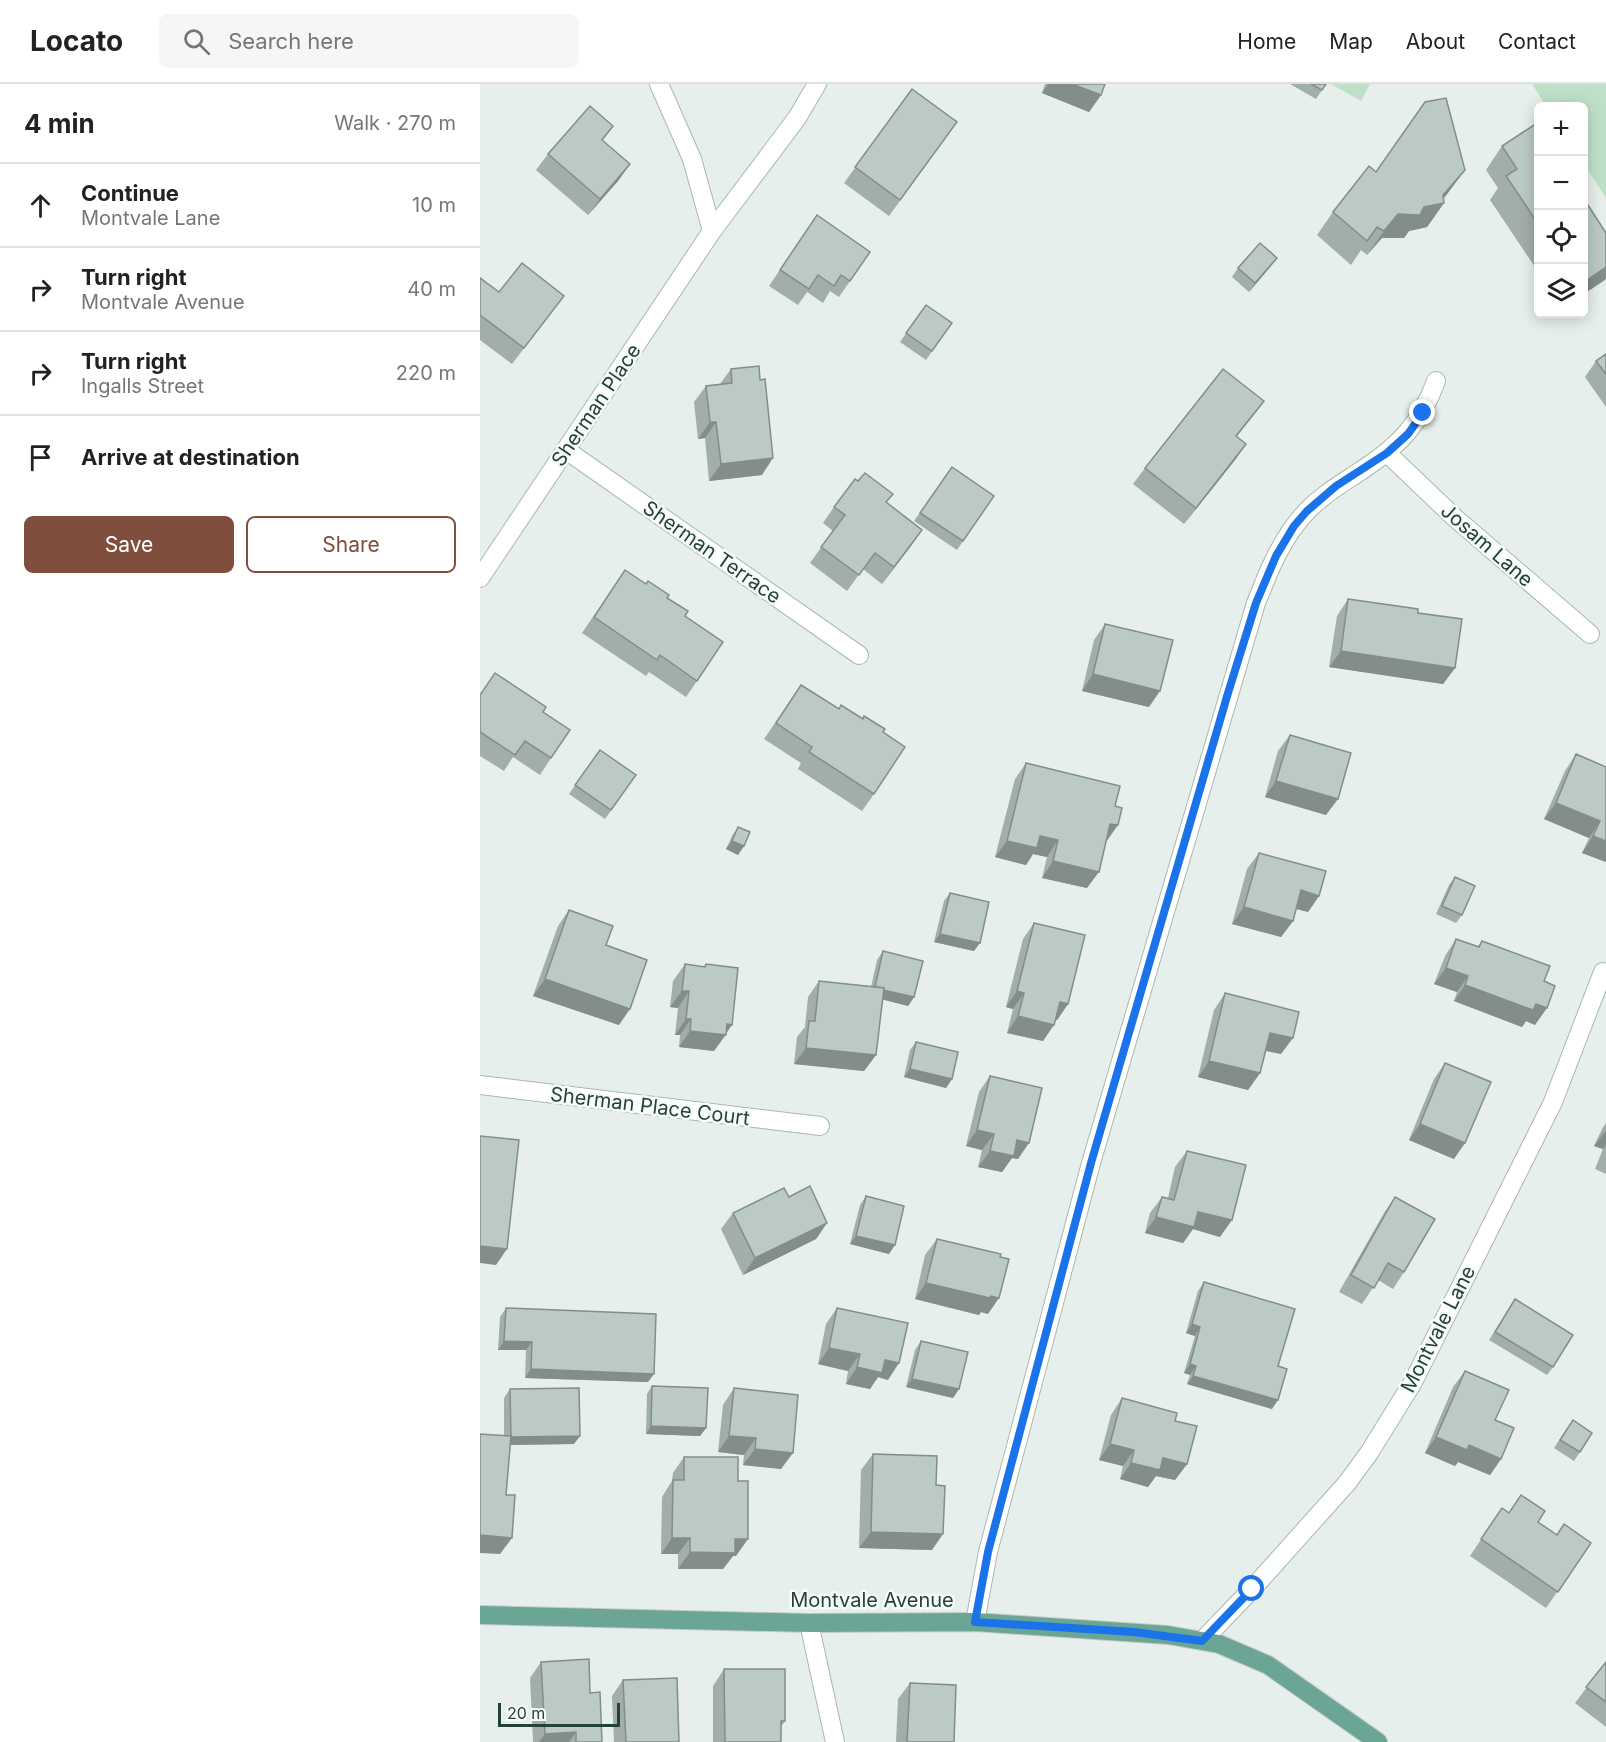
<!DOCTYPE html>
<html lang="en">
<head>
<meta charset="utf-8">
<style>
  :root { --surface:#fff; --page:#f6f6f6; --text:#222; --muted:#767676; --line:#e0e0e0; --accent:#804e3d }
  body { margin:0; font-family:Inter,sans-serif; background:var(--page); color:var(--text) }
  .controls { position:absolute; right:18px; top:18px; display:grid; overflow:hidden; border-radius:9px; box-shadow:0 3px 15px #0003 }
  .controls button { width:54px; height:54px; display:grid; place-items:center; padding:0; border:0; border-bottom:2px solid var(--line); background:var(--surface); color:var(--text); font:30px sans-serif }
  .scale { position:absolute; left:18px; bottom:15px; width:122px; box-sizing:border-box; padding-left:6px; border:3px solid #24423a; border-top:0; font-size:16px; line-height:21px; white-space:nowrap; color:#24423a; -webkit-text-stroke:4px #f7fbf9; paint-order:stroke }
  .stop { position:absolute; width:18px; height:18px; margin:-14px; border:4px solid #1a73e8; border-radius:50%; background:#fff }
  .stop.end { background:#1a73e8; border-color:#fff; box-shadow:0 2px 6px #0008 }
  .list { margin:0; padding:0; list-style:none }
  h2 { display:flex; justify-content:space-between; align-items:center; height:78px; margin:0; padding:0 24px; font-size:26px }
  h2 small { font-size:20px; font-weight:400; color:var(--muted) }
  .list li { display:grid; grid-template-columns:39px 1fr auto; gap:18px; align-items:center; box-sizing:border-box; height:84px; padding:0 24px; border-top:2px solid var(--line) }
  .list b { display:block; font-size:22px; white-space:nowrap }
  .list p { margin:0; font-size:20px; white-space:nowrap; color:var(--muted) }
  .list em { font-size:20px; font-style:normal; color:var(--muted) }
  .actions { display:flex; gap:12px; padding:18px 24px }
  .actions a { flex:1; padding:14px 0; border:2px solid var(--accent); border-radius:9px; text-align:center; font-size:21px; color:var(--accent) }
  .actions .main { background:var(--accent); color:#fff }
  .icon { flex:none; width:33px; height:33px; fill:none; stroke:currentColor; stroke-width:2; stroke-linecap:round; stroke-linejoin:round }
  .map { position:relative; flex:none; width:1126px; height:1658px; overflow:hidden }
  header { display:flex; align-items:center; gap:36px; box-sizing:border-box; height:84px; padding:0 30px; background:var(--surface); border-bottom:2px solid var(--line) }
  header strong { font-size:28px }
  nav { display:flex; gap:33px; margin-inline-start:auto; font-size:21px }
  .search { width:420px; height:54px; background:var(--page); display:flex; align-items:center; gap:15px; box-sizing:border-box; padding:0 21px; border-radius:9px; color:var(--muted); font-size:22px }
  main { display:flex }
  aside { flex:1; background:var(--surface) }
  .map>svg:first-child { display:block }
  .green { fill:#bfe0c8 }
  .lines { fill:none; stroke-linecap:round; stroke-linejoin:round }
  .minor-casing { stroke:#a8b8b2; stroke-width:20 }
  .primary-casing { stroke:#c2cac8; stroke-width:20 }
  .minor { stroke:#fff; stroke-width:18 }
  .primary { stroke:#6aa596; stroke-width:18 }
  .wall { fill:#a1aea9 }
  .shaded-wall { fill:#838d89 }
  .building { fill:#bbcac4; stroke:#838d89; stroke-width:1.5 }
  .route { stroke:#1a73e8; stroke-width:8 }
  .labels { text-anchor:middle; dominant-baseline:central; stroke-width:5; stroke-linejoin:round; paint-order:stroke }
  .street-label { font-size:20px; fill:#24423a; stroke:#f7fbf9 }
</style>
</head>
<body>
<header>
<strong>Locato</strong>
<div class="search"><svg class="icon" aria-label="search" viewBox="0 0 24 24"><circle cx="10" cy="10" r="6"/><path d="M15 15l6 6"/></svg>Search here</div>
<nav><a>Home</a><a>Map</a><a>About</a><a>Contact</a></nav>
</header>
<main>
<aside>
<h2>4 min<small>Walk · 270 m</small></h2>
<ul class="list">
<li><svg class="icon" aria-label="ahead" viewBox="0 0 24 24"><path d="M12 20V5M6 11l6-6 6 6"/></svg><div><b>Continue</b><p>Montvale Lane</p></div><em>10 m</em></li>
<li><svg class="icon" aria-label="right" viewBox="0 0 24 24"><path d="M7 20v-9h11M14 6l5 5-5 5"/></svg><div><b>Turn right</b><p>Montvale Avenue</p></div><em>40 m</em></li>
<li><svg class="icon" aria-label="right" viewBox="0 0 24 24"><path d="M7 20v-9h11M14 6l5 5-5 5"/></svg><div><b>Turn right</b><p>Ingalls Street</p></div><em>220 m</em></li>
<li><svg class="icon" aria-label="arrive" viewBox="0 0 24 24"><path d="M6 21V4h12l-3 4 3 4H6"/></svg><div><b>Arrive at destination</b></div></li>
</ul>
<div class="actions"><a class="main">Save</a><a>Share</a></div>
</aside>
<div class="map">
<svg width="1126" height="1658" viewBox="0 0 1126 1658">
  <rect width="100%" height="100%" fill="#e6efeb"/>
  <g class="green">
    <path d="M851,0H890L881,17Z"/>
    <path d="M1052,0H1126V114L1104,80V22H1066Z"/>
  </g>
  <g class="lines">
    <g class="minor-casing">
      <g id="minor">
        <path d="M179,0L212,75L232,147"/>
        <path d="M86,366L379,571"/>
        <path d="M907,369L974,433L1110,550"/>
        <path d="M0,494L232,147L317,34L337,0"/>
        <path d="M0,1001L340,1042"/>
        <path d="M495,1538L508,1468L611,1079L776,519C789,486 802,453 827,427C843,410 863,399 882,386C919,362 941,339 956,297"/>
        <path d="M329,1539L355,1658"/>
        <path d="M722,1557L772,1505L867,1399L889,1369L933,1298L1073,1018L1123,888"/>
      </g>
    </g>
    <g class="primary-casing">
      <path id="primary" d="M0,1531L329,1539L495,1538L688,1551L739,1560L788,1581L898,1658"/>
    </g>
    <use href="#minor" class="minor"/>
    <use href="#primary" class="primary"/>
  </g>
  <g class="wall">
    <path d="M565,0H625L621,11L609,28L562,9Z"/>
    <path d="M810,0H846L836,15Z"/>
    <path d="M432,5L477,38L409,132L364,99Z"/>
    <path d="M1059,48V189L1010,116L1018,104L1006,86L1022,62Z"/>
    <path d="M123,57L150,80L138,97L108,131L56,86L68,70Z"/>
    <path d="M896,88L968,109L963,115L964,119L947,143L929,147L924,154H902L887,171L881,166L871,181L837,151L853,128Z"/>
    <path d="M337,131L390,168L359,213L350,207L343,219L327,208L318,221L289,202Z"/>
    <path d="M797,174L791,182L769,208L752,193L758,184Z"/>
    <path d="M0,194L19,208L84,212L32,280L0,256Z"/>
    <path d="M446,221L472,239L446,276L420,258Z"/>
    <path d="M1126,270V323L1105,293L1116,277Z"/>
    <path d="M251,285L282,391L229,397L225,354L218,355L214,318L226,302L240,300Z"/>
    <path d="M784,317L756,353L766,360L755,376L704,440L653,400L665,384Z"/>
    <path d="M472,383L514,412L477,466L434,437Z"/>
    <path d="M406,419L442,446L402,500L383,485L367,507L330,479L353,447L343,439L354,423Z"/>
    <path d="M145,486L187,514L205,532L217,597L206,613L169,588L166,592L102,549Z"/>
    <path d="M868,515L938,529L975,584L963,600L849,583L857,532Z"/>
    <path d="M625,540L669,623L602,607L614,556Z"/>
    <path d="M321,601L359,625L403,648L394,710L382,727L318,685L321,679L284,655Z"/>
    <path d="M0,611L63,628L71,674L60,691L33,673L24,687L0,672Z"/>
    <path d="M810,651L846,731L785,713L798,667Z"/>
    <path d="M120,666L156,691L125,735L89,710Z"/>
    <path d="M1096,670L1126,683V778L1102,769L1109,754L1064,735L1085,687Z"/>
    <path d="M546,679L626,758L607,804L562,794L567,773L553,770L546,781L515,773L535,695Z"/>
    <path d="M258,743L264,762L258,771L246,765L252,752Z"/>
    <path d="M779,769L839,812L828,828L816,825L813,837L801,853L752,840L767,785Z"/>
    <path d="M975,793L982,831L976,839L956,830L969,801Z"/>
    <path d="M470,809L494,867L454,858L464,817Z"/>
    <path d="M89,826L126,861L139,941L53,912L78,842Z"/>
    <path d="M554,839L588,920L577,936H575L563,957L527,949L533,925L526,923L543,855Z"/>
    <path d="M976,855L997,863L1002,857L1064,897L1055,941L1046,937L1042,943L974,917L977,908L954,900L965,872Z"/>
    <path d="M403,867L434,913L428,922L402,915L396,971L384,987L314,980L317,953L325,943L328,913L339,897L391,903L397,876Z"/>
    <path d="M205,880L223,883L226,880L246,949V951L234,967L199,963L200,951H195L198,924L190,923L193,897Z"/>
    <path d="M745,909L801,970L785,967L780,989L768,1006L718,993L734,926Z"/>
    <path d="M436,958L472,995L466,1004L424,993L430,966Z"/>
    <path d="M965,979L974,1075L929,1056L954,995Z"/>
    <path d="M510,992L538,1075L532,1074L522,1088L498,1083L502,1066L486,1062L499,1008Z"/>
    <path d="M1126,1039V1090L1115,1085L1123,1065L1114,1062L1122,1045Z"/>
    <path d="M707,1067L740,1153L713,1145L703,1159L665,1149L670,1129L682,1113L688,1114L695,1083Z"/>
    <path d="M386,1112L409,1170L370,1160L380,1121Z"/>
    <path d="M309,1113L347,1139L336,1155L263,1191L241,1145L253,1129Z"/>
    <path d="M915,1113L924,1188L913,1205L898,1196L882,1220L859,1208L904,1129Z"/>
    <path d="M457,1155L508,1230L501,1228L499,1231L435,1215L445,1171Z"/>
    <path d="M724,1198L798,1282L792,1325L707,1300L710,1291L704,1289L715,1252L706,1249L718,1207Z"/>
    <path d="M1035,1215L1073,1283L1067,1291L1009,1256Z"/>
    <path d="M26,1224L168,1298L45,1294L46,1266H18L20,1233Z"/>
    <path d="M357,1224L408,1296L398,1293L390,1305L366,1300L368,1287L338,1280L346,1240Z"/>
    <path d="M441,1257L479,1305L473,1314L426,1303L435,1266Z"/>
    <path d="M985,1287L1021,1375L1010,1391L978,1378L975,1382L945,1369L973,1303Z"/>
    <path d="M172,1302L226,1344L220,1352L166,1350L167,1310Z"/>
    <path d="M254,1304L301,1385L263,1381L264,1371L238,1368L243,1321Z"/>
    <path d="M30,1305L94,1360L30,1361L20,1470L24,1352V1314Z"/>
    <path d="M642,1314L695,1337L707,1380L695,1396L676,1392L668,1403L640,1395L643,1382L619,1376L631,1331Z"/>
    <path d="M1087,1344L1100,1368L1094,1377L1074,1364Z"/>
    <path d="M393,1370L456,1401L452,1466L379,1464L381,1386Z"/>
    <path d="M204,1373L256,1472H253L243,1485H198V1470H181L182,1413L192,1397L193,1389Z"/>
    <path d="M1022,1424L1029,1429L1058,1438L1077,1451L1084,1440L1111,1459L1066,1524L990,1472Z"/>
    <path d="M61,1578L110,1609L122,1658H53L50,1594Z"/>
    <path d="M1126,1578V1643L1095,1619Z"/>
    <path d="M244,1585L305,1637L301,1643V1658H233V1602Z"/>
    <path d="M143,1596L199,1658H134L132,1612Z"/>
    <path d="M430,1599L474,1658H416L418,1615Z"/>
  </g>
  <g class="shaded-wall">
    <path d="M568,0H592L621,11L609,28L562,9Z"/>
    <path d="M150,80L138,97L108,131L120,115Z"/>
    <path d="M985,86L968,109L959,120L964,119L947,143L929,147L924,154H902L887,171L904,147L918,130L944,123L963,111Z"/>
    <path d="M797,174L791,182L769,208L775,199Z"/>
    <path d="M1126,183V194L1125,196L1104,210V198Z"/>
    <path d="M784,317L772,333L744,368L756,352Z"/>
    <path d="M230,338H236L225,354L218,355Z"/>
    <path d="M766,360L755,376L704,440L716,424Z"/>
    <path d="M293,374L282,391L229,397L241,380Z"/>
    <path d="M442,446L431,462L402,500L414,483Z"/>
    <path d="M861,567L975,584L963,600L849,583Z"/>
    <path d="M613,590L680,607L669,623L602,607Z"/>
    <path d="M796,697L858,715L846,731L785,713Z"/>
    <path d="M1076,719L1120,737L1109,754L1064,735Z"/>
    <path d="M630,740L638,741L626,758Z"/>
    <path d="M560,752L578,756L567,773L553,770L546,781L515,773L527,757Z"/>
    <path d="M1113,752L1126,757V778L1102,769Z"/>
    <path d="M252,757L264,762L258,771L246,765Z"/>
    <path d="M573,777L619,788L607,804L562,794Z"/>
    <path d="M821,806L839,812L828,828L810,823Z"/>
    <path d="M764,823L813,837L801,853L752,840Z"/>
    <path d="M460,850L500,859L494,867L454,858Z"/>
    <path d="M966,884L988,892L977,908L954,900Z"/>
    <path d="M65,895L150,925L139,941L53,912Z"/>
    <path d="M985,901L1056,920L1067,924L1055,941L1046,937L1042,943L974,917Z"/>
    <path d="M395,904L434,913L428,922L389,912Z"/>
    <path d="M202,907H209L198,924L190,923Z"/>
    <path d="M537,907L544,909L533,925L526,923Z"/>
    <path d="M580,918L588,920L577,936L568,934Z"/>
    <path d="M538,932L574,941L563,957L527,949Z"/>
    <path d="M206,935H211L200,951H195Z"/>
    <path d="M247,940L252,941L234,967L199,963L210,947Z"/>
    <path d="M790,949L813,954L801,970L778,965Z"/>
    <path d="M326,964L396,971L384,987L314,980Z"/>
    <path d="M729,977L780,989L768,1006L718,993Z"/>
    <path d="M430,985L472,995L466,1004L424,993Z"/>
    <path d="M940,1040L985,1059L974,1075L929,1056Z"/>
    <path d="M497,1046L514,1050L502,1066L486,1062Z"/>
    <path d="M1126,1046V1061L1123,1065L1114,1062Z"/>
    <path d="M537,1056L549,1059L538,1075L532,1074L522,1088L498,1083L510,1067Z"/>
    <path d="M718,1128L752,1136L740,1153L713,1145L703,1159L665,1149L676,1133Z"/>
    <path d="M347,1139L336,1155L263,1191L275,1174Z"/>
    <path d="M376,1152L415,1161L409,1170L370,1160Z"/>
    <path d="M0,1162L27,1165L16,1181L0,1179Z"/>
    <path d="M446,1199L519,1214L508,1230L501,1228L499,1231L435,1215Z"/>
    <path d="M712,1240L720,1243L715,1252L706,1249Z"/>
    <path d="M24,1257L52,1258L46,1266H18Z"/>
    <path d="M349,1264L380,1270L368,1287L338,1280Z"/>
    <path d="M405,1276L419,1279L408,1296L398,1293L390,1305L366,1300L377,1283Z"/>
    <path d="M710,1280L716,1282L710,1291L704,1289Z"/>
    <path d="M51,1285L174,1290L168,1298L45,1294Z"/>
    <path d="M713,1292L798,1316L792,1325L707,1300Z"/>
    <path d="M432,1295L479,1305L473,1314L426,1303Z"/>
    <path d="M171,1342L226,1344L220,1352L166,1350Z"/>
    <path d="M100,1352L94,1360L25,1361L31,1353Z"/>
    <path d="M249,1352L276,1354L264,1371L238,1368Z"/>
    <path d="M956,1353L989,1361L1021,1375L1010,1391L978,1378L975,1382L945,1369Z"/>
    <path d="M630,1360L654,1366L643,1382L619,1376Z"/>
    <path d="M275,1365L313,1369L301,1385L263,1381Z"/>
    <path d="M683,1374L707,1380L695,1396L676,1392L668,1403L640,1395L651,1379Z"/>
    <path d="M391,1448L463,1450L452,1466L379,1464Z"/>
    <path d="M0,1451L32,1454L20,1470L0,1469Z"/>
    <path d="M192,1454H210L198,1470H181Z"/>
    <path d="M255,1455H268L256,1472H253L243,1485H198L210,1468Z"/>
    <path d="M96,1648L89,1658H59L65,1650Z"/>
  </g>
  <g class="building">
    <path d="M592,0H625L621,11Z"/>
    <path d="M831,0H846L842,6Z"/>
    <path d="M432,5L477,38L420,116L375,83Z"/>
    <path d="M966,14L985,86L963,111L964,119L944,123L940,131L918,130L904,147L897,143L887,157L853,128L889,82L896,88L945,18Z"/>
    <path d="M110,22L133,42L122,56L150,80L120,115L68,70Z"/>
    <path d="M1054,41L1059,48V141L1026,92L1037,85L1022,62Z"/>
    <path d="M1104,115L1126,149V183L1104,198Z"/>
    <path d="M337,131L390,168L370,197L361,191L354,202L338,191L329,205L300,186Z"/>
    <path d="M780,159L797,174L775,199L758,184Z"/>
    <path d="M42,179L84,212L44,264L0,231V194L19,208Z"/>
    <path d="M446,221L472,239L452,267L426,249Z"/>
    <path d="M1126,270V290L1116,277Z"/>
    <path d="M279,282L280,296L285,295L293,374L241,380L236,338H230L226,302L252,299L251,285Z"/>
    <path d="M743,285L784,317L756,352L766,360L716,424L665,384Z"/>
    <path d="M472,383L514,412L483,457L440,429Z"/>
    <path d="M385,389L413,410L406,418L442,446L414,483L395,469L379,491L341,463L365,431L354,423L375,395L378,397Z"/>
    <path d="M145,486L166,500L168,497L189,511L187,514L208,527L205,532L243,558L217,597L180,571L177,576L114,533Z"/>
    <path d="M868,515L938,525V529L982,535L975,584L861,567Z"/>
    <path d="M625,540L693,556L680,607L613,590Z"/>
    <path d="M15,589L66,623L63,628L90,646L71,674L45,657L35,671L0,648V611Z"/>
    <path d="M321,601L359,625L361,621L383,635L384,632L405,645L403,648L425,663L394,710L329,668L332,663L296,639Z"/>
    <path d="M810,651L871,669L858,715L796,697Z"/>
    <path d="M120,666L156,691L131,726L95,701Z"/>
    <path d="M1096,670L1126,683V757L1113,752L1120,737L1076,719Z"/>
    <path d="M546,679L640,702L635,722L642,724L638,741L630,740L619,788L573,777L578,756L560,752L557,764L527,757Z"/>
    <path d="M258,743L270,748L264,762L252,757Z"/>
    <path d="M779,769L846,787L839,812L821,806L813,837L764,823Z"/>
    <path d="M975,793L995,802L982,831L962,822Z"/>
    <path d="M470,809L509,818L500,859L460,850Z"/>
    <path d="M89,826L133,842L126,861L167,876L150,925L65,895Z"/>
    <path d="M554,839L605,851L588,920L580,918L574,941L538,932L544,909L537,907Z"/>
    <path d="M976,855L999,863L1002,857L1070,882L1064,897L1075,902L1067,924L1056,920L1053,926L985,901L988,892L966,884Z"/>
    <path d="M403,867L443,877L434,913L403,906L404,904L395,903Z"/>
    <path d="M205,880L225,883L226,880L258,884L252,941L247,940L246,951L210,947L211,935H206L209,907H202Z"/>
    <path d="M339,897L404,904L396,971L326,964L329,937H335Z"/>
    <path d="M745,909L819,928L813,954L790,949L780,989L729,977Z"/>
    <path d="M436,958L478,968L472,995L430,985Z"/>
    <path d="M965,979L1011,998L985,1059L940,1040Z"/>
    <path d="M510,992L562,1004L549,1059L537,1056L534,1072L510,1067L514,1050L497,1046Z"/>
    <path d="M0,1052L39,1056L27,1165L0,1162Z"/>
    <path d="M707,1067L766,1081L752,1136L718,1128L714,1143L676,1133L682,1113L694,1116Z"/>
    <path d="M330,1102L347,1139L275,1174L253,1129L304,1104L309,1113Z"/>
    <path d="M386,1112L424,1122L415,1161L376,1152Z"/>
    <path d="M915,1113L955,1135L924,1188L908,1179L894,1204L871,1191Z"/>
    <path d="M457,1155L521,1170L520,1173L529,1175L519,1214L511,1212L510,1214L446,1199Z"/>
    <path d="M724,1198L815,1225L798,1282L807,1285L798,1316L713,1292L716,1282L710,1280L720,1243L712,1240Z"/>
    <path d="M1035,1215L1093,1251L1073,1283L1015,1248Z"/>
    <path d="M26,1224L176,1230L174,1290L51,1285L52,1258L24,1257Z"/>
    <path d="M357,1224L428,1239L419,1279L405,1276L402,1289L377,1283L380,1270L349,1264Z"/>
    <path d="M441,1257L488,1268L479,1305L432,1295Z"/>
    <path d="M985,1287L1029,1306L1015,1336L1034,1344L1021,1375L989,1361L987,1366L956,1353Z"/>
    <path d="M172,1302L228,1304L226,1344L171,1342Z"/>
    <path d="M99,1304L100,1352L31,1353L30,1305Z"/>
    <path d="M254,1304L318,1311L313,1369L275,1365L276,1354L249,1352Z"/>
    <path d="M642,1314L697,1329L695,1337L717,1342L707,1380L683,1374L680,1386L651,1379L654,1366L630,1360Z"/>
    <path d="M1093,1336L1112,1349L1100,1368L1080,1356Z"/>
    <path d="M0,1350L31,1352L26,1411H35L32,1454L0,1451Z"/>
    <path d="M393,1370L457,1372L456,1401L465,1402L463,1450L391,1448Z"/>
    <path d="M204,1373H258V1397H268V1455H255V1469L210,1468V1454H192L193,1396H204Z"/>
    <path d="M1041,1411L1065,1427L1058,1438L1077,1451L1084,1440L1111,1459L1078,1508L1001,1455L1022,1424L1029,1429Z"/>
    <path d="M109,1575L110,1609L120,1608L122,1658H96V1648L65,1650L61,1578Z"/>
    <path d="M1126,1578V1618L1106,1603Z"/>
    <path d="M244,1585H305V1637H301V1658H245Z"/>
    <path d="M197,1594L199,1658H146L143,1596Z"/>
    <path d="M430,1599L476,1601L474,1658H427Z"/>
  </g>
  <g class="lines">
    <path class="route" d="M772,1505L722,1557L654,1548L495,1538L508,1468L611,1079L748,609L776,519L796,472L814,442L827,427L856,402L907,369L928,350L943,329"/>
  </g>
  <g class="labels">
    <g class="street-label">
      <text transform="translate(116 321) rotate(-56)">Sherman Place</text>
      <text transform="translate(1007 461) rotate(41)">Josam Lane</text>
      <text transform="translate(232 468) rotate(35)">Sherman Terrace</text>
      <text transform="translate(170 1022) rotate(7)">Sherman Place Court</text>
      <text transform="translate(958 1245) rotate(-63)">Montvale Lane</text>
      <text x="392" y="1516">Montvale Avenue</text>
    </g>
  </g>
</svg>
<div class="controls">
<button>+</button>
<button>−</button>
<button><svg class="icon" aria-label="locate" viewBox="0 0 24 24"><circle cx="12" cy="12" r="6"/><path d="M12 2v4M12 18v4M2 12h4M18 12h4"/></svg></button>
<button><svg class="icon" aria-label="layers" viewBox="0 0 24 24"><path d="M12 4l9 5-9 5-9-5zM3 14l9 5 9-5"/></svg></button>
</div>
<div class="scale">20 m</div>
<div class="stop" style="left:772px;top:1505px"></div>
<div class="stop end" style="left:943px;top:329px"></div>
</div>
</main>
</body>
</html>
